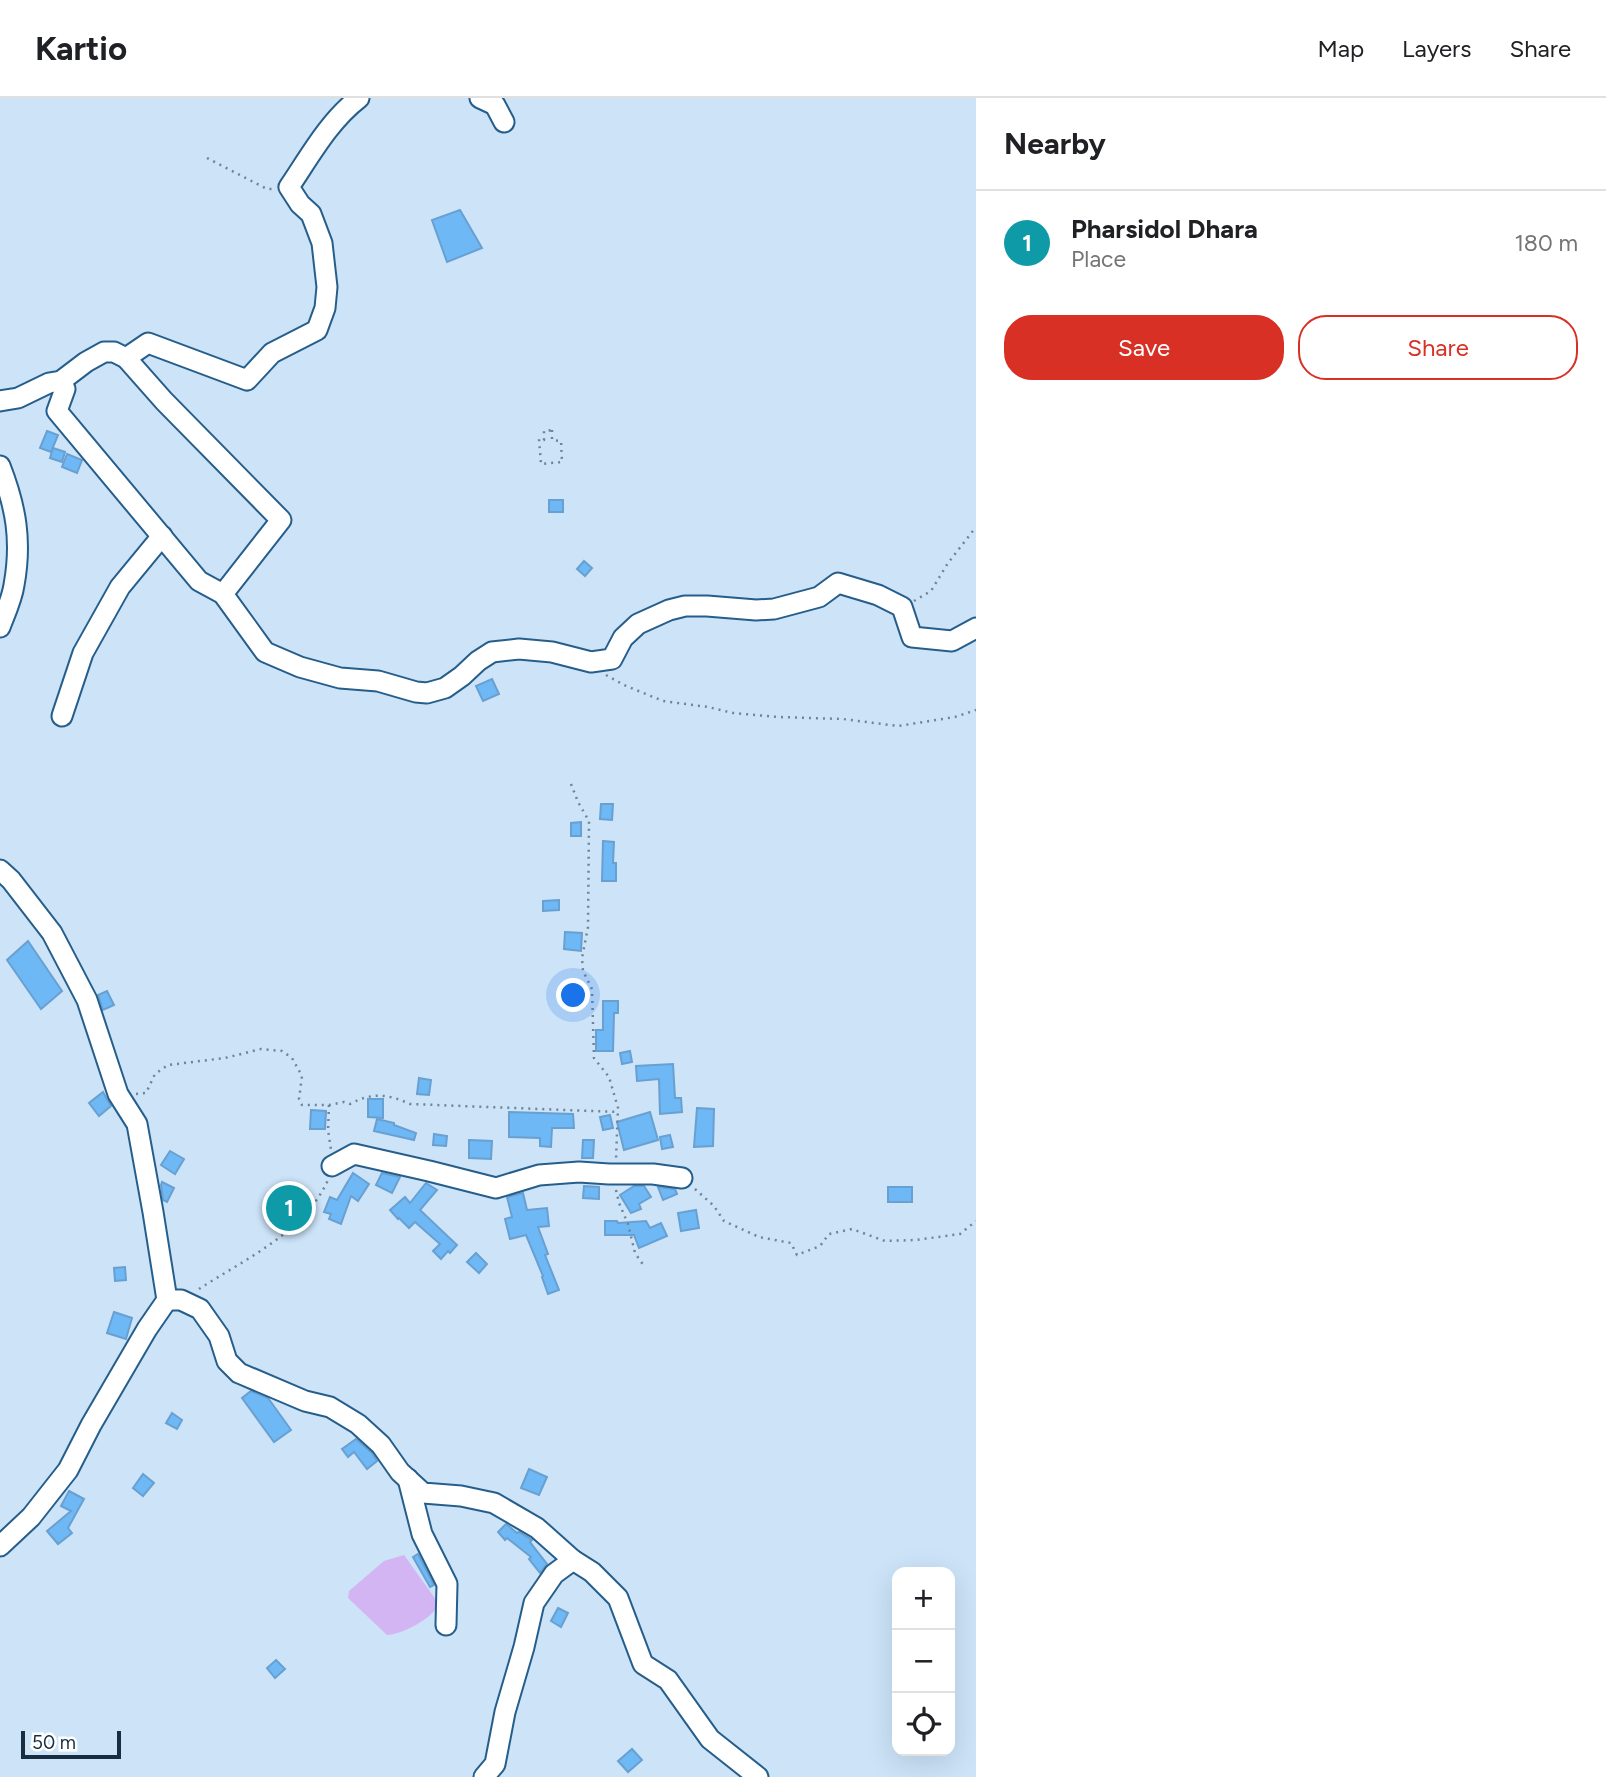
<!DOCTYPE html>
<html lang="en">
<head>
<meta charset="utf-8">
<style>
  :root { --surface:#fff; --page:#f6f6f6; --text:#202124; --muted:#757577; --line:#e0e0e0; --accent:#d93025 }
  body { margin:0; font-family:Figtree,sans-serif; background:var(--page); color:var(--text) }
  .controls { position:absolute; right:21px; bottom:21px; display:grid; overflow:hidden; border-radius:14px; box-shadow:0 7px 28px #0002 }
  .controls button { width:63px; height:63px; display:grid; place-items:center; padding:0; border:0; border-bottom:2px solid var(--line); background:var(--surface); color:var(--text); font:35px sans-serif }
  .scale { position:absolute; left:21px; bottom:18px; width:100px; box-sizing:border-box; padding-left:7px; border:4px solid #172e42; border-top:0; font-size:19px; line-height:24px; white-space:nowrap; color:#172e42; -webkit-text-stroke:5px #fff; paint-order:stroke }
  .you { position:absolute; left:574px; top:898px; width:24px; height:24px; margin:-18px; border:5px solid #fff; border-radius:50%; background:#1a73e8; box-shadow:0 0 0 10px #1a73e833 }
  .badge { display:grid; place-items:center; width:46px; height:46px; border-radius:50%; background:var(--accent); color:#fff; font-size:23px; font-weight:700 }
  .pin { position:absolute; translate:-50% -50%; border:4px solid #fff; box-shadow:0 2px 7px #0006 }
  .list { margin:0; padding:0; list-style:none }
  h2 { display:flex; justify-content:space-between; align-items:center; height:91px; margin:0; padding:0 28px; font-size:30px }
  h2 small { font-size:23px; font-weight:400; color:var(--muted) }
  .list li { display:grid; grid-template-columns:46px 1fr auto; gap:21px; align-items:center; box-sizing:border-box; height:105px; padding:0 28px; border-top:2px solid var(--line) }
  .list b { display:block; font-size:26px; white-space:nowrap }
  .list p { margin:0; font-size:23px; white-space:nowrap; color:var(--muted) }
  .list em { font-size:23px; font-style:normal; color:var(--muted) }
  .actions { display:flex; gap:14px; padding:21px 28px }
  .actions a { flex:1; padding:16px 0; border:2px solid var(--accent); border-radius:28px; text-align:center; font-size:24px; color:var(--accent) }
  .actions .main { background:var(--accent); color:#fff }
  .icon { flex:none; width:38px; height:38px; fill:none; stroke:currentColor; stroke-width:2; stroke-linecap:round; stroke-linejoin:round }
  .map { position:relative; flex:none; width:976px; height:1679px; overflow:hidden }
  header { display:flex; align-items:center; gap:42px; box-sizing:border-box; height:98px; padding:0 35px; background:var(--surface); border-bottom:2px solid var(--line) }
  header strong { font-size:33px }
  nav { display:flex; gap:38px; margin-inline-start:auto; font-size:24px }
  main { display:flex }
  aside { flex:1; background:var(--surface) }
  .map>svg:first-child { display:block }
  .water { fill:#d3b5f4 }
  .building { fill:#6fb8f6; stroke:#68a0d1; stroke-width:2 }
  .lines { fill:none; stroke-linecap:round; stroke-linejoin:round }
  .minor-casing { stroke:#265e8b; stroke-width:23 }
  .path { stroke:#6d8499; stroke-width:2.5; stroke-dasharray:2 5; stroke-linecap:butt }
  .minor { stroke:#fff; stroke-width:19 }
</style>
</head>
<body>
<header>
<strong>Kartio</strong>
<nav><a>Map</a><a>Layers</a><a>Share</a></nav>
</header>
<main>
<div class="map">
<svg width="976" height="1679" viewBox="0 0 976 1679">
  <rect width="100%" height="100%" fill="#cce3f8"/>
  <path class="water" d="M404,1457L439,1506C433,1520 403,1536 387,1537L348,1500L349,1493L384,1463Z"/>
  <g class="building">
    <path d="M460,112L482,150L447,164L432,122Z"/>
    <path d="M47,333L58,337L51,354L40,350Z"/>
    <path d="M53,350L65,354L62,364L50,360Z"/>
    <path d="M67,356L82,362L77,375L62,369Z"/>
    <rect x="549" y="402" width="14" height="12"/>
    <path d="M584,463L592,470L585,478L577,471Z"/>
    <path d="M492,581L499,596L483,603L476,588Z"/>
    <path d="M601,706H613L612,722L600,721Z"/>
    <path d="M581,724V738H571V725Z"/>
    <path d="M603,743L614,744L613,765H616V783H602Z"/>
    <path d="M559,802V812L543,813V803Z"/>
    <path d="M565,834L582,835L581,853L564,851Z"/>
    <path d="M28,843L62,893L41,911L7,862Z"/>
    <path d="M107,893L114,907L103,912L98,897Z"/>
    <path d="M603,903H618V915H614L613,953H596V932H603Z"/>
    <path d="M630,953L632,964L622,966L620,955Z"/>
    <path d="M673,966L675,1000H681L682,1014L660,1016L659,981L637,983L636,968Z"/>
    <path d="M419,980L431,982L429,997L417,996Z"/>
    <path d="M103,994L111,1008L99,1018L89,1005Z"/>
    <path d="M368,1001H383V1020L368,1019Z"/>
    <path d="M697,1010L714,1011L713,1048L694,1049Z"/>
    <path d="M311,1012L326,1013L325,1031H310Z"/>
    <path d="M509,1014L573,1016L574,1030H552L551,1049L540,1048V1040L509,1039Z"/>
    <path d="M650,1014L658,1042L624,1052L617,1024Z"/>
    <path d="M610,1017L613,1030L603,1032L600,1019Z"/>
    <path d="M377,1021L394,1025V1027L416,1035L414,1042L374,1033Z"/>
    <path d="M434,1036L447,1038L446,1048L433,1047Z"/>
    <path d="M670,1037L673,1049L662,1051L660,1039Z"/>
    <path d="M469,1042L492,1043L491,1061L469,1060Z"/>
    <path d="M583,1042H594L593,1060H582Z"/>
    <path d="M170,1053L184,1061L175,1076L161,1067Z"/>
    <path d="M353,1075L369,1086L358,1103L351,1098L341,1126L329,1121L331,1116L324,1114L330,1099L337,1102Z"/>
    <path d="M382,1075L400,1079L392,1095L376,1087Z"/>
    <path d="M162,1084L174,1090L167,1104L163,1102L161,1087Z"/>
    <path d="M426,1085L437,1092L420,1112L457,1147L450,1155L448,1153L441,1161L433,1153L440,1146L415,1124L409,1130L399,1120L398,1121L390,1112L405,1099L410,1105Z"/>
    <path d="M584,1088L599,1089V1101L583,1100Z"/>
    <path d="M634,1088H644L651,1099L639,1106L641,1111L631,1115L620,1097Z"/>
    <path d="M658,1089L675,1091L677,1096L663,1102Z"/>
    <rect x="888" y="1089" width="24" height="15"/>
    <path d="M523,1095L527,1112L547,1110L549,1128L538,1129L548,1156L545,1157L559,1192L548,1196L542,1179L543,1178L526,1137L510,1141L505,1121L512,1119L507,1099Z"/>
    <path d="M696,1112L699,1130L681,1133L678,1115Z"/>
    <path d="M605,1123H617L618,1125L646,1123L650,1130L661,1125L667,1138L639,1150L634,1137H605Z"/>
    <path d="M476,1155L487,1166L479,1175L467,1164Z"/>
    <path d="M125,1169L126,1182L115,1183L114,1170Z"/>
    <path d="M114,1214L132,1220L126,1241L107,1235Z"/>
    <path d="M251,1293L268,1300L291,1332L274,1344L242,1300Z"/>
    <path d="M172,1315L182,1322L177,1331L166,1325Z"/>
    <path d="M356,1341L372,1355L377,1363L367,1371L354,1354L348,1359L342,1351Z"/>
    <path d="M529,1371L547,1379L539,1397L521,1390Z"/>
    <path d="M143,1376L154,1385L143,1398L133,1390Z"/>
    <path d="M69,1393L84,1401L68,1430L72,1435L58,1446L47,1433L71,1413L61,1408Z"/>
    <path d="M506,1426L517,1435L519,1434L532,1442L530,1444L547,1466L540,1475L529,1461L531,1459L507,1440L505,1442L498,1434Z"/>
    <path d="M418,1456L434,1487L430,1489L413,1459Z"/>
    <path d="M558,1510L568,1515L561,1529L551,1523Z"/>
    <path d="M276,1562L285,1571L275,1580L267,1570Z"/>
    <path d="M632,1651L642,1662L628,1674L618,1663Z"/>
  </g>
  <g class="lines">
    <g class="minor-casing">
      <g id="minor">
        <path d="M480,0L495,7L504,24"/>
        <path d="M126,260L148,245L247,282L272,255L317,232L325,210L327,189L322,145L311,116L300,106L289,89C310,58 329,23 359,0"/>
        <path d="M61,283L65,291L57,313L199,483L223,496L265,554L300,569L340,580L378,583L416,594L427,595L445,590L462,578L478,563L492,554L519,551L552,554L591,564L612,561L623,540L638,526L669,512L685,508H707L756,512L774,511L819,499L838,485L878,497L902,509L912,539L952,543L976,530"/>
        <path d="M0,303L18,300L49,285L61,283L86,264L104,254H114L126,260L164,303L281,422L223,496"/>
        <path d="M0,368C16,409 22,443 14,487C12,501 5,516 0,529"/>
        <path d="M62,618L83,555L120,489L162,438"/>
        <path d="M0,772L11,782L52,835L87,902L118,996L137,1026L153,1114L167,1202L147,1231L91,1327L68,1372L31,1419L0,1448"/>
        <path d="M332,1068L354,1056L429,1073L496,1090L539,1077L579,1074L609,1076H653L682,1080"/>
        <path d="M167,1202H181L200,1211L219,1238L227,1263L239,1275L305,1303L330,1309L358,1326L381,1347L400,1374L423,1395L461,1398L494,1405L537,1430L573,1462L592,1474L618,1500L643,1566L668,1582L710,1641L758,1679"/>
        <path d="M408,1381L422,1436L447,1486L446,1527"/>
        <path d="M484,1679L495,1666L505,1614L524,1549L534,1505L554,1476L573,1462"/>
      </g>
    </g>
    <g class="path">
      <path d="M207,60L267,91H272"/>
      <path d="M552,332V342L561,343L562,364L541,366L539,341L544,342V333Z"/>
      <path d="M914,503L931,493L948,465L976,429"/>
      <path d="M606,577L624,587L663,603L708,609L733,615L778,619L843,621L898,628L955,619L976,612"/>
      <path d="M571,686L578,704L589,723L588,829L582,860L583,873L592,891L594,960L609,979L618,1010L616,1061"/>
      <path d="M136,996L146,995L155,976L168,967L225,960L261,951L282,953L292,960L302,978L299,1001L302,1007H329L344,1004L350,1006C372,994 388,996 410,1006L618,1014"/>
      <path d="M329,1007L328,1032L331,1052"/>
      <path d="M695,1091L714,1108L724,1123L759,1139L791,1145L797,1157L820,1148L829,1136L852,1131L885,1143L916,1142L960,1136L976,1123"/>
      <path d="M616,1092L619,1105L628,1126L635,1155L644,1168"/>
      <path d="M199,1191C245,1161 304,1135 328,1082"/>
    </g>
    <use href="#minor" class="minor"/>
  </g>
</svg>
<div class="controls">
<button>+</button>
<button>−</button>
<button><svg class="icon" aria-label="locate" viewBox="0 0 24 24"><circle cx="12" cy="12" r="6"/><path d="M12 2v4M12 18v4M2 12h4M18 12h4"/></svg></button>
</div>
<div class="scale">50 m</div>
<div class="you"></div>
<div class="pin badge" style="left:289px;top:1110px;background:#0f9aa8">1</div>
</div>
<aside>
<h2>Nearby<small></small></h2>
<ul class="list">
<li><span class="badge" style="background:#0f9aa8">1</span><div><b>Pharsidol Dhara</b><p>Place</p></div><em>180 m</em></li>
</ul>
<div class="actions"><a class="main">Save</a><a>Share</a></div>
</aside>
</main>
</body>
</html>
